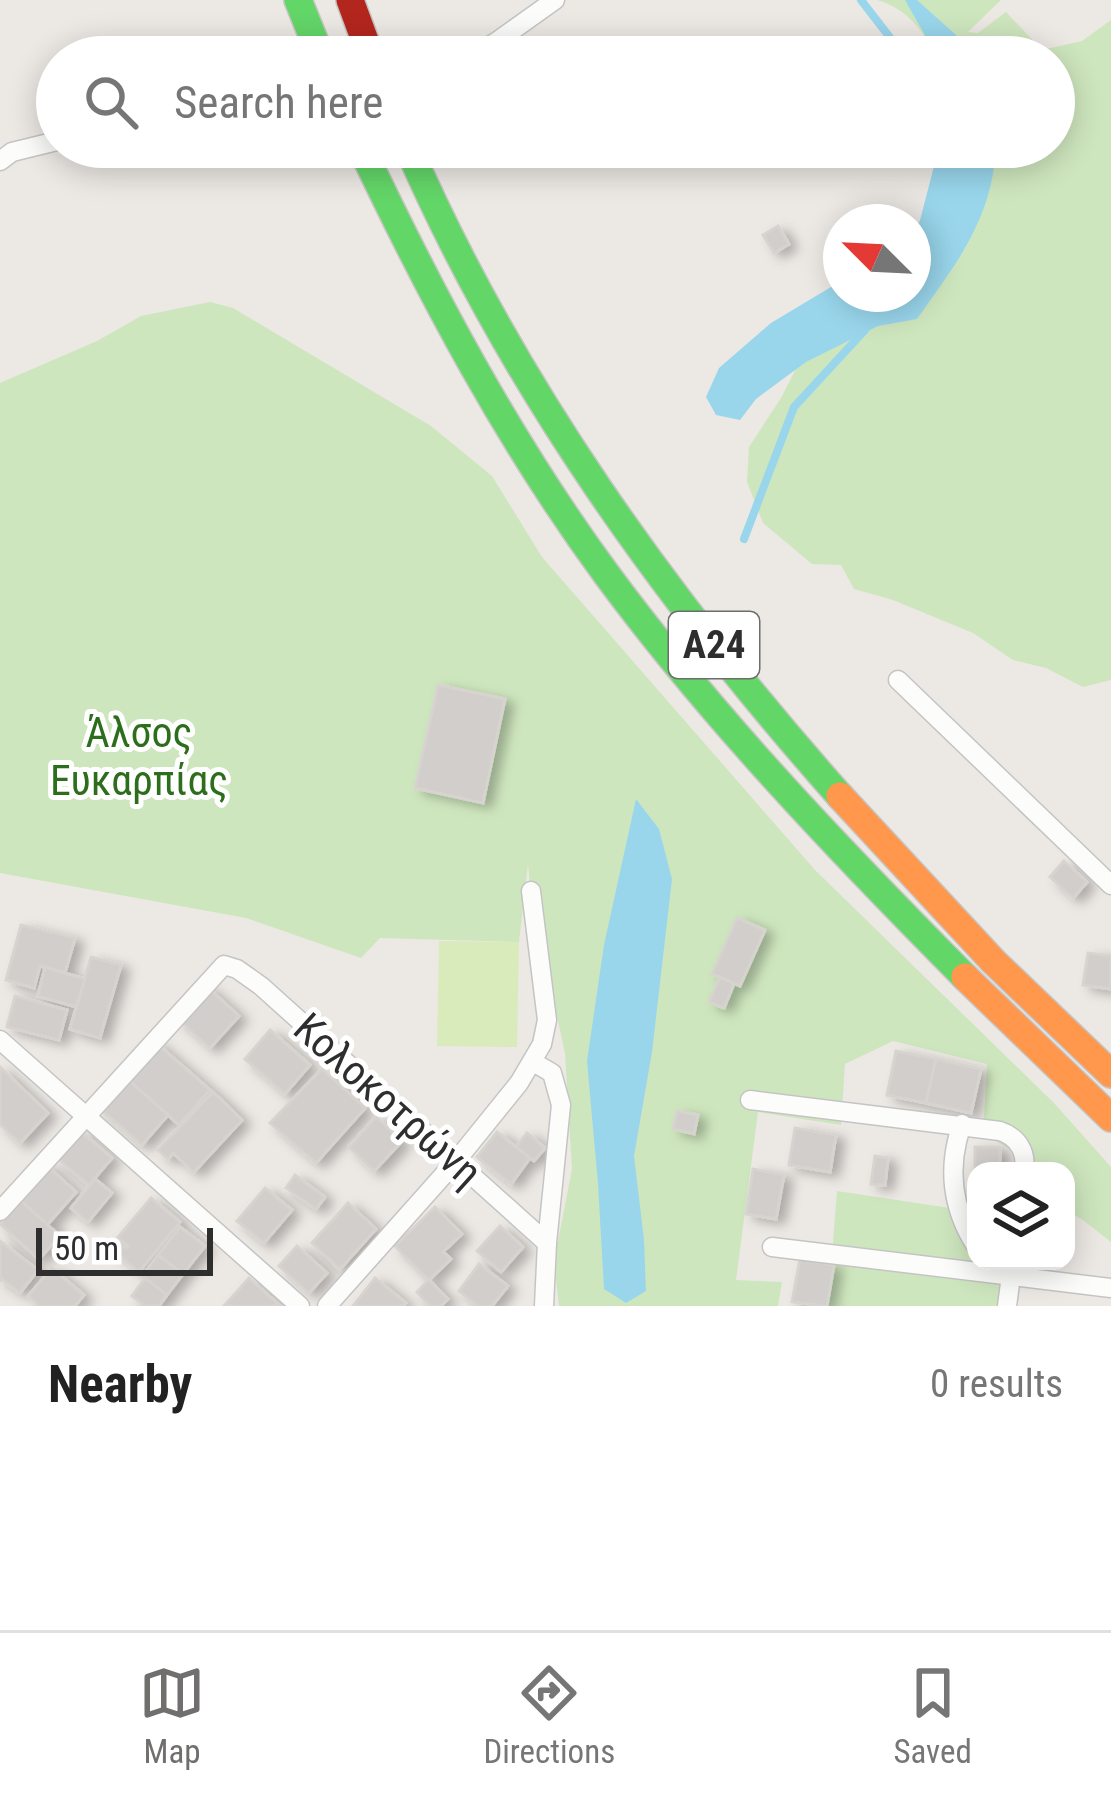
<!DOCTYPE html>
<html lang="en">
<head>
<meta charset="utf-8">
<style>
  :root { --surface:#fff; --page:#f2f2f2; --text:#222; --muted:#767676; --line:#e0e0e0; --accent:#706f6e }
  body { margin:0; font-family:"Roboto Condensed",sans-serif; background:var(--page); color:var(--text) }
  .controls { position:absolute; right:36px; bottom:36px; display:grid; overflow:hidden; border-radius:24px; box-shadow:0 6px 30px #0003 }
  .controls button { width:108px; height:108px; display:grid; place-items:center; padding:0; border:0; border-bottom:3px solid var(--line); background:var(--surface); color:var(--text); font:60px sans-serif }
  .compass { position:absolute; left:823px; top:204px; width:108px; height:108px; border-radius:50%; background:var(--surface); box-shadow:0 6px 30px #0003; rotate:294deg }
  .scale { position:absolute; left:36px; bottom:30px; width:177px; box-sizing:border-box; padding-left:12px; border:6px solid #2e2e2e; border-top:0; font-size:33px; line-height:42px; white-space:nowrap; color:#2e2e2e; -webkit-text-stroke:9px #fff; paint-order:stroke }
  .list { margin:0; padding:0; list-style:none }
  h2 { display:flex; justify-content:space-between; align-items:center; height:156px; margin:0; padding:0 48px; font-size:51px }
  h2 small { font-size:39px; font-weight:400; color:var(--muted) }
  .icon { flex:none; width:66px; height:66px; fill:none; stroke:currentColor; stroke-width:2; stroke-linecap:round; stroke-linejoin:round }
  .map { position:relative; flex:none; width:1111px; height:1306px; overflow:hidden }
  .search { position:absolute; background:var(--surface); box-shadow:0 6px 30px #0003; left:36px; right:36px; top:36px; height:132px; display:flex; align-items:center; gap:30px; box-sizing:border-box; padding:0 42px; border-radius:66px; color:var(--muted); font-size:45px }
  .sheet { height:324px; background:var(--surface) }
  nav { display:flex; justify-content:space-around; align-items:center; box-sizing:border-box; height:168px; border-top:3px solid var(--line); background:var(--surface); font-size:33px; color:var(--muted) }
  nav a { display:grid; justify-items:center; gap:6px }
  nav .on { color:var(--accent) }
  .map>svg:first-child { display:block }
  .green { fill:#cee6be }
  .pitch { fill:#d9eabb }
  .water { fill:#99d6ec }
  .lines { fill:none; stroke-linecap:round; stroke-linejoin:round }
  .stream { stroke:#99d6ec; stroke-width:8 }
  .building { fill:#d1cecb; stroke:#d7d4d0; stroke-width:3; filter:url(#shadow) }
  .street-casing { stroke:#c5c4c5; stroke-width:21 }
  .fast-casing { stroke:#c6c5c4; stroke-width:30 }
  .slow-casing { stroke:#c6c5c4; stroke-width:30 }
  .jam-casing { stroke:#c6c5c4; stroke-width:30 }
  .street { stroke:#fcfcfb; stroke-width:18 }
  .fast { stroke:#63d668; stroke-width:27 }
  .slow { stroke:#ff974d; stroke-width:27 }
  .jam { stroke:#b3261e; stroke-width:27 }
  .labels { text-anchor:middle; dominant-baseline:central; stroke-width:10; stroke-linejoin:round; paint-order:stroke }
  .shield { fill:#fff; stroke:#6d6d6d; stroke-width:3 }
  .shield-label { font-size:39px; font-weight:bold; fill:#2e2e2e }
  .park-label { font-size:42px; fill:#2c6e1b; stroke:#fff }
  .street-label { font-size:42px; fill:#2e2e2e; stroke:#fff }
</style>
</head>
<body>
<div class="map">
<svg width="1111" height="1306" viewBox="0 0 1111 1306">
  <defs>
    <filter id="shadow"><feDropShadow dx="8" dy="4.5" stdDeviation="6" flood-color="#0004"/></filter>
  </defs>
  <rect width="100%" height="100%" fill="#ece8e4"/>
  <g class="green">
    <path d="M877,0H1001L968,32L978,33L1006,12L1042,50L1082,41L1111,20V680L1083,687L1046,668L1013,660L973,633L893,600L854,589L841,565L812,564L763,523L747,482L749,447L781,398L831,300L913,294V228L926,214L963,147H1054V57H937C922,30 908,9 877,0Z"/>
    <path d="M210,302L233,308L431,426L492,476L542,557L815,870L1054,1103L1111,1167V1242L1083,1220L1066,1211V1171H1030L1028,1159L983,1134L987,1064L893,1041L845,1064L841,1125L758,1112L736,1280L782,1282L778,1306H559L554,1262L572,1169L565,1053L531,897L528,864L519,942L380,938L361,958L246,918L0,873V383L97,341L141,316Z"/>
    <path d="M837,1191L976,1212V1261H1012L1005,1306H828Z"/>
  </g>
  <path class="pitch" d="M439,941L519,942L517,1047L437,1046Z"/>
  <g class="water">
    <path d="M905,0H917L966,44L971,57H930L926,37Z"/>
    <path d="M939,147H996C992,220 957,262 917,319L878,326L806,362L756,399L740,420L716,415L706,397L719,368L771,323L841,281V294H913V232L918,228Z"/>
    <path d="M636,799L659,829L672,879L652,1052L634,1156L644,1240L646,1291L626,1303L604,1289L598,1184L587,1061L604,945Z"/>
  </g>
  <g class="lines">
    <g class="stream">
      <path d="M861,0L905,57"/>
      <path d="M744,539L794,407L865,330"/>
    </g>
  </g>
  <g class="building">
    <path d="M778,226L789,244L774,253L763,235Z"/>
    <path d="M438,685L505,699L483,803L415,788Z"/>
    <path d="M1064,861L1087,882L1073,898L1050,877Z"/>
    <path d="M737,918L765,930L740,986L712,974Z"/>
    <path d="M21,925L75,938L65,973L40,966L34,988L6,980Z"/>
    <path d="M1088,953L1111,956V989L1083,985Z"/>
    <path d="M91,957L121,965L100,1038L70,1029Z"/>
    <path d="M45,967L85,979L76,1007L38,996Z"/>
    <path d="M720,977L734,984L724,1008L709,1002Z"/>
    <path d="M206,986L239,1016L210,1048L177,1018Z"/>
    <path d="M15,996L67,1010L59,1040L7,1027Z"/>
    <path d="M270,1030L310,1065L285,1094L245,1059Z"/>
    <path d="M155,1042L210,1090L179,1125L125,1077Z"/>
    <path d="M896,1051L936,1059L926,1103L887,1095Z"/>
    <path d="M936,1059L981,1069L971,1113L926,1103Z"/>
    <path d="M0,1067L48,1113L20,1143L0,1124Z"/>
    <path d="M322,1069L365,1108L316,1163L270,1123Z"/>
    <path d="M125,1077L168,1115L142,1145L98,1107Z"/>
    <path d="M213,1092L242,1120L194,1172L173,1153L168,1159L158,1150Z"/>
    <path d="M677,1111L698,1115L694,1134L673,1129Z"/>
    <path d="M376,1117L402,1141L374,1171L349,1147Z"/>
    <path d="M795,1128L836,1135L830,1172L789,1165Z"/>
    <path d="M80,1131L112,1158L89,1185L58,1159Z"/>
    <path d="M497,1132L530,1158L511,1184L477,1157Z"/>
    <path d="M527,1133L545,1148L534,1161L516,1147Z"/>
    <rect x="975" y="1147" width="25" height="23"/>
    <path d="M875,1156L888,1158L885,1185L871,1184Z"/>
    <path d="M45,1164L76,1192L47,1225L16,1197Z"/>
    <path d="M753,1169L784,1175L776,1219L746,1214Z"/>
    <path d="M295,1175L325,1197L316,1209L286,1188Z"/>
    <path d="M95,1179L112,1193L88,1222L71,1208Z"/>
    <path d="M265,1188L292,1210L264,1243L237,1221Z"/>
    <path d="M151,1198L180,1222L139,1272L110,1247L116,1240L126,1248L128,1246L118,1237Z"/>
    <path d="M20,1200L60,1236L39,1259L0,1224Z"/>
    <path d="M348,1203L376,1229L340,1269L312,1243Z"/>
    <path d="M435,1207L462,1234L443,1252L451,1259L429,1280L395,1246Z"/>
    <path d="M500,1226L523,1247L501,1272L477,1251Z"/>
    <path d="M180,1227L205,1246L183,1274L158,1255Z"/>
    <path d="M0,1241L38,1270L20,1293L2,1279L0,1281Z"/>
    <path d="M297,1246L327,1273L309,1293L279,1266Z"/>
    <path d="M158,1255L183,1274L167,1295L142,1276Z"/>
    <path d="M800,1259L834,1265L827,1306L792,1302Z"/>
    <path d="M479,1264L508,1286L492,1306H478L459,1291Z"/>
    <path d="M52,1268L84,1295L75,1306H39L28,1296Z"/>
    <path d="M145,1278L167,1295L159,1306H145L132,1296Z"/>
    <path d="M249,1278L280,1306H224Z"/>
    <path d="M375,1278L406,1303L403,1306H353Z"/>
    <path d="M429,1280L448,1299L441,1306H430L417,1292Z"/>
  </g>
  <g class="lines">
    <g class="street-casing">
      <g id="street">
        <path d="M470,57L496,42L555,0"/>
        <path d="M224,147H275"/>
        <path d="M0,161L12,152L57,141"/>
        <path d="M898,680L1111,885"/>
        <path d="M0,1040L300,1306"/>
        <path d="M533,1062L552,1073L561,1105L547,1243L544,1306"/>
        <path d="M750,1100L1000,1131C1018,1137 1027,1152 1024,1171"/>
        <path d="M962,1124C947,1167 951,1207 976,1246"/>
        <path d="M0,1211L224,965L237,969L261,986L547,1243"/>
        <path d="M772,1247L1111,1288"/>
        <path d="M327,1306L456,1161L519,1083L542,1044L547,1020L531,891"/>
        <path d="M1007,1306L1013,1261"/>
      </g>
    </g>
    <g class="fast-casing">
      <g id="fast">
        <path d="M298,0L321,57"/>
        <path d="M361,147C431,295 509,442 607,575C711,716 841,852 965,977"/>
        <path d="M408,147C512,386 667,601 840,796"/>
      </g>
    </g>
    <g class="slow-casing">
      <g id="slow">
        <path d="M840,796L993,961L1111,1074"/>
        <path d="M965,977L1111,1118"/>
      </g>
    </g>
    <g class="jam-casing">
      <path id="jam" d="M350,0L371,57"/>
    </g>
    <use href="#street" class="street"/>
    <use href="#fast" class="fast"/>
    <use href="#slow" class="slow"/>
    <use href="#jam" class="jam"/>
  </g>
  <g class="labels">
    <rect class="shield" x="669" y="612" width="90" height="66" rx="9"/>
    <g class="shield-label">
      <text x="714" y="645">Α24</text>
    </g>
    <g class="park-label">
      <text x="139" y="732">Άλσος<tspan x="139" dy="48">Ευκαρπίας</tspan></text>
    </g>
    <g class="street-label">
      <text transform="translate(388 1100) rotate(42)">Κολοκοτρώνη</text>
    </g>
  </g>
</svg>
<div class="controls">
<button><svg class="icon" aria-label="layers" viewBox="0 0 24 24"><path d="M12 4l9 5-9 5-9-5zM3 14l9 5 9-5"/></svg></button>
</div>
<svg class="compass" viewBox="-18 -18 36 36"><path d="M0-13l5 13h-10z" fill="#e53935"/><path d="M0 13l5-13h-10z" fill="#767676"/></svg>
<div class="scale">50 m</div>
<div class="search"><svg class="icon" aria-label="search" viewBox="0 0 24 24"><circle cx="10" cy="10" r="6"/><path d="M15 15l6 6"/></svg>Search here</div>
</div>
<section class="sheet">
<h2>Nearby<small>0 results</small></h2>
<ul class="list">
</ul>
</section>
<nav>
<a class="on"><svg class="icon" aria-label="map" viewBox="0 0 24 24"><path d="M3 6l6-2 6 2 6-2v14l-6 2-6-2-6 2zM9 4v14M15 6v14"/></svg>Map</a>
<a><svg class="icon" aria-label="directions" viewBox="0 0 24 24"><path d="M12 3l9 9-9 9-9-9zM9 14v-3h6M13 9l2 2-2 2"/></svg>Directions</a>
<a><svg class="icon" aria-label="saved" viewBox="0 0 24 24"><path d="M7 4h10v16l-5-4-5 4z"/></svg>Saved</a>
</nav>
</body>
</html>
